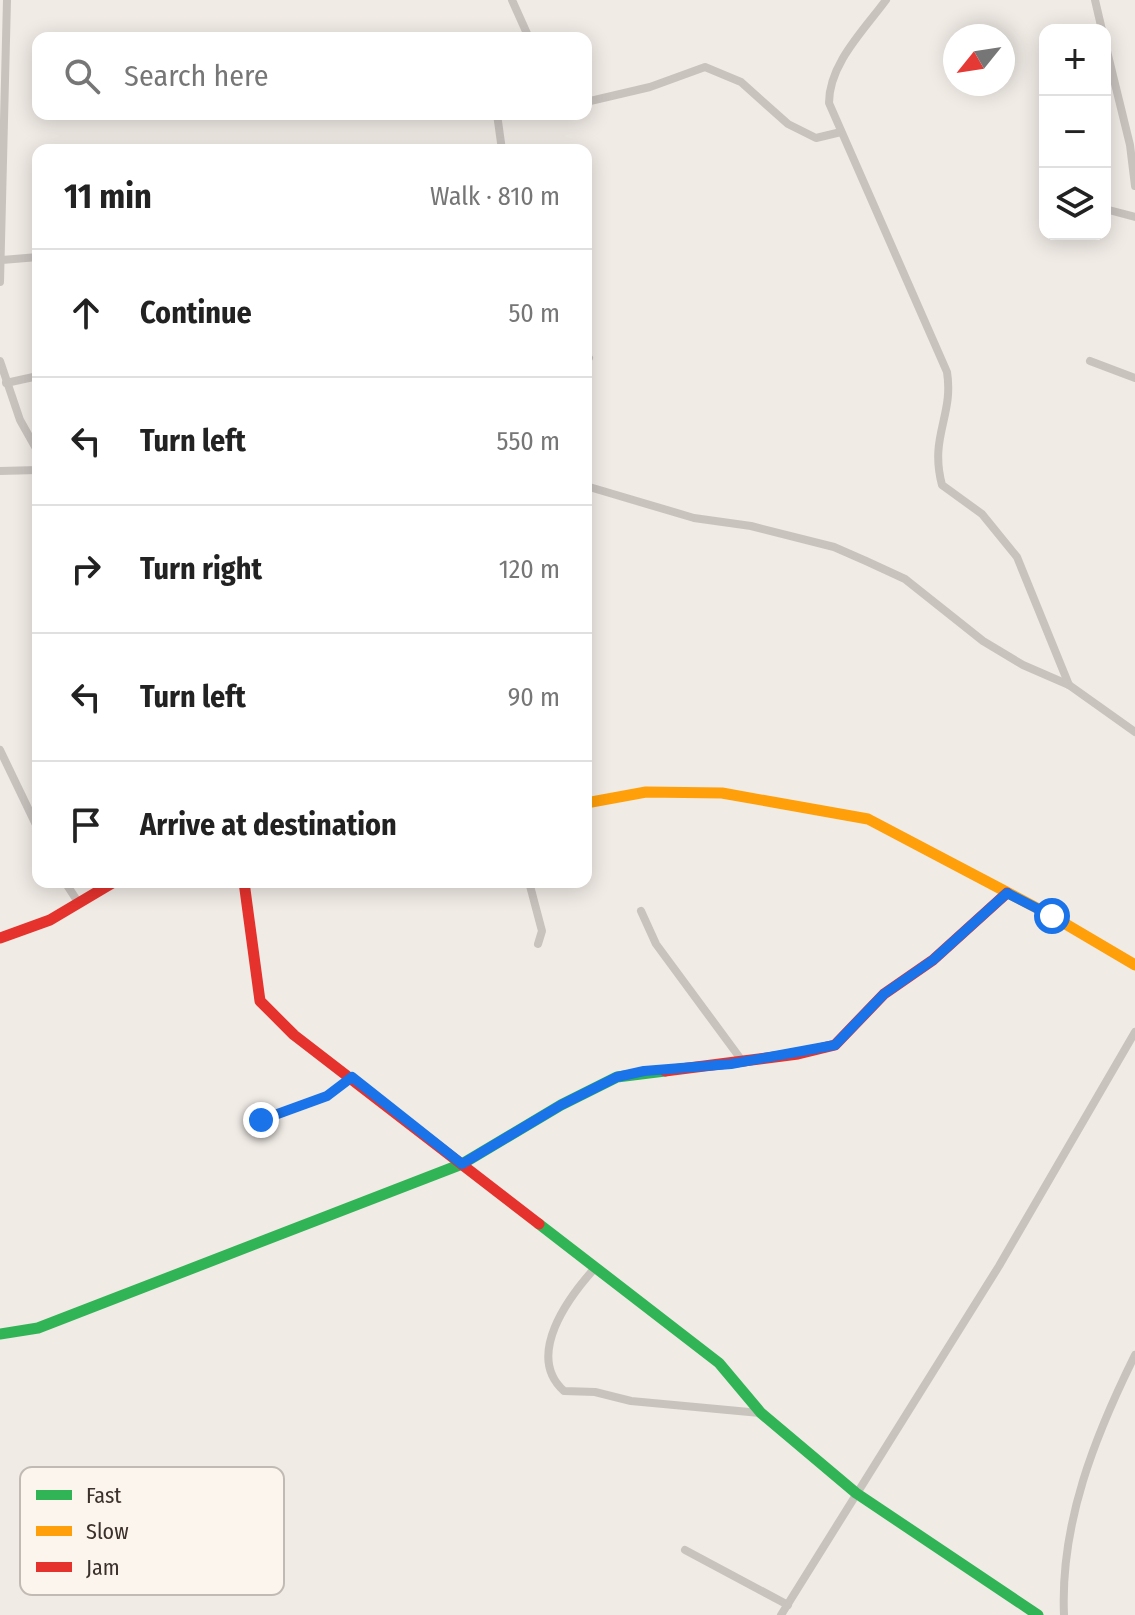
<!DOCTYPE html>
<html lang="en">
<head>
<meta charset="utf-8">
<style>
  :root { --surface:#fff; --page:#f6f6f6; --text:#222; --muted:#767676; --line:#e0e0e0 }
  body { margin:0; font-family:"Fira Sans Condensed",sans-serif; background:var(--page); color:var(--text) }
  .controls { position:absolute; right:24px; top:24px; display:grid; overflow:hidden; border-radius:16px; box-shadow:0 4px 20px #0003 }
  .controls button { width:72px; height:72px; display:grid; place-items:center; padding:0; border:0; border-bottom:2px solid var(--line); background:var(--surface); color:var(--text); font:40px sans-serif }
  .compass { position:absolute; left:943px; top:24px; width:72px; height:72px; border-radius:50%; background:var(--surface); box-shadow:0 4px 20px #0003; rotate:240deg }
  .stop { position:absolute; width:24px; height:24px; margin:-18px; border:6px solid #1a73e8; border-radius:50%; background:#fff }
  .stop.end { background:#1a73e8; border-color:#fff; box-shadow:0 2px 8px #0008 }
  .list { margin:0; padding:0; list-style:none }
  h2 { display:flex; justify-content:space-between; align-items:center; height:104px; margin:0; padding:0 32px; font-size:34px }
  h2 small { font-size:26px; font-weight:400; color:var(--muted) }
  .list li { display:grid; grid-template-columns:52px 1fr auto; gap:24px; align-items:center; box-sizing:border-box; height:128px; padding:0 32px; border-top:2px solid var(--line) }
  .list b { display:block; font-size:30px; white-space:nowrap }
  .list em { font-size:26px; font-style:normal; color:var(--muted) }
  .icon { flex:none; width:44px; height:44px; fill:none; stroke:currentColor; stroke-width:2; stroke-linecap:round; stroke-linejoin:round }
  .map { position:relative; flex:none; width:1135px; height:1615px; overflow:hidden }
  .search { position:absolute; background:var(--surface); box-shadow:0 4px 20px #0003; left:32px; top:32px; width:560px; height:88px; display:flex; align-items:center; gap:20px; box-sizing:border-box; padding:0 28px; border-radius:16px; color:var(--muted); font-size:30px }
  .panel { position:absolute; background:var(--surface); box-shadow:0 4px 20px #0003; left:32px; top:144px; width:560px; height:744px; border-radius:16px }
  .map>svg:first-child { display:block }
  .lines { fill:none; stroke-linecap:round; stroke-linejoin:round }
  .street { stroke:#c9c3be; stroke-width:8 }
  .fast { stroke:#30b455; stroke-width:11 }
  .slow { stroke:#ff9f0a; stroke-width:11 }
  .jam { stroke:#e5322d; stroke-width:11 }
  .route { stroke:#1a73e8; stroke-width:10 }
  .key { fill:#fbf5ee; stroke:#c1bab4; stroke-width:2 }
  .key-label { font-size:22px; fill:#3b302b }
</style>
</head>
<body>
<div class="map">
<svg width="1135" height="1615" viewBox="0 0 1135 1615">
  <rect width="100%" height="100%" fill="#f0ebe5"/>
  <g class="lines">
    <g class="street">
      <path d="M512,0L529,38"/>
      <path d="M886,0C864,30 829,64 829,103L947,372C954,416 929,436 942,485L982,514L1017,557L1069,685"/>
      <path d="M1095,0L1102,30"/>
      <path d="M1105,43L1130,145L1135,186"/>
      <path d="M586,102L650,87L705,67L741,82L788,124L816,138L841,132"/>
      <path d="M497,114L502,150"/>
      <path d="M1105,209L1135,217"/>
      <path d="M2,260L38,257"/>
      <path d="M0,282L7,0"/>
      <path d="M586,356L589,358"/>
      <path d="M0,361L20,420L38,452"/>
      <path d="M1090,361L1135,378"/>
      <path d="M6,383L38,376"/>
      <path d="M0,471L38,470"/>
      <path d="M586,486L694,518L751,526L834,547L866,561L905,579L983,641L1023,665L1069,685L1135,732"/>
      <path d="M0,750L38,829"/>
      <path d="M65,882L78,902"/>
      <path d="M529,882L542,931L538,944"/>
      <path d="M641,911L656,944L743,1062"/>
      <path d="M261,1120L327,1096L352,1077"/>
      <path d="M594,1269C568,1298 525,1356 564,1391L595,1392L631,1401L760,1413"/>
      <path d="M685,1550L788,1605"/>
      <path d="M781,1615L999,1266L1135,1032"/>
      <path d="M1064,1615C1060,1523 1095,1436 1135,1355"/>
    </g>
    <g class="fast">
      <path d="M539,1224L719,1363L761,1413L856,1493L1038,1615"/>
      <path d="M0,1334L38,1328L462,1164L561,1105L617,1077L665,1071"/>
    </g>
    <path class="slow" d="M586,803L646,792L722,793L868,819L1052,916L1135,965"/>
    <g class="jam">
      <path d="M244,882L260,1001L294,1035L539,1224"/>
      <path d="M0,938L50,920L114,882"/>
      <path d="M665,1071L798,1054L835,1045L884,994L933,960L1007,893"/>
    </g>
  </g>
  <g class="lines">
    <path class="route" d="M261,1120L327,1096L352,1077L462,1164L561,1105L617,1077L644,1071L731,1064L835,1045L884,994L933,960L1007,893L1052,916"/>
  </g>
  <rect x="20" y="1467" width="264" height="128" rx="12" class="key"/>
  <rect x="36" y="1490" width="36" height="10" fill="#30b455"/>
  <rect x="36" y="1526" width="36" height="10" fill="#ff9f0a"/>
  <rect x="36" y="1562" width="36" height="10" fill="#e5322d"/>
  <g class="key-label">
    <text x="86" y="1503">Fast</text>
    <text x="86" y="1539">Slow</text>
    <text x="86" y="1575">Jam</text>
  </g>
</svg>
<div class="controls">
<button>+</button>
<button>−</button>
<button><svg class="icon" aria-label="layers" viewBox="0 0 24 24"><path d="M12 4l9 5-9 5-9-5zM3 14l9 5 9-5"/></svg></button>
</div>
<svg class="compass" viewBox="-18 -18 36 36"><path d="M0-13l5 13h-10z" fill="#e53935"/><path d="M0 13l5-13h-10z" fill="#767676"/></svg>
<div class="stop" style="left:1052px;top:916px"></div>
<div class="stop end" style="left:261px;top:1120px"></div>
<div class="search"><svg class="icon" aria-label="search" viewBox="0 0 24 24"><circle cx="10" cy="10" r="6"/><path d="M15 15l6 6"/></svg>Search here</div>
<section class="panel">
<h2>11 min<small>Walk · 810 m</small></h2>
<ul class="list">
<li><svg class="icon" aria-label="ahead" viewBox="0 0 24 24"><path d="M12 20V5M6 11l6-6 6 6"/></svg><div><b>Continue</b></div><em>50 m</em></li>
<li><svg class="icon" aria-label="left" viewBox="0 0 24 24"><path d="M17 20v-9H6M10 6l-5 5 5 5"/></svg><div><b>Turn left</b></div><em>550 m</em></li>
<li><svg class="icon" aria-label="right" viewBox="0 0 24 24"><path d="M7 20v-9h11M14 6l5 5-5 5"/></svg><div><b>Turn right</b></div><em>120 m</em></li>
<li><svg class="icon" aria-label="left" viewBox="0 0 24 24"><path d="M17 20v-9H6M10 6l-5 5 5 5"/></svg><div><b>Turn left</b></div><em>90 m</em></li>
<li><svg class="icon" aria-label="arrive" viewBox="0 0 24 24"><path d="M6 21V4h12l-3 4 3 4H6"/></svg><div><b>Arrive at destination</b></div></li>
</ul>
</section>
</div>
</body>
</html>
